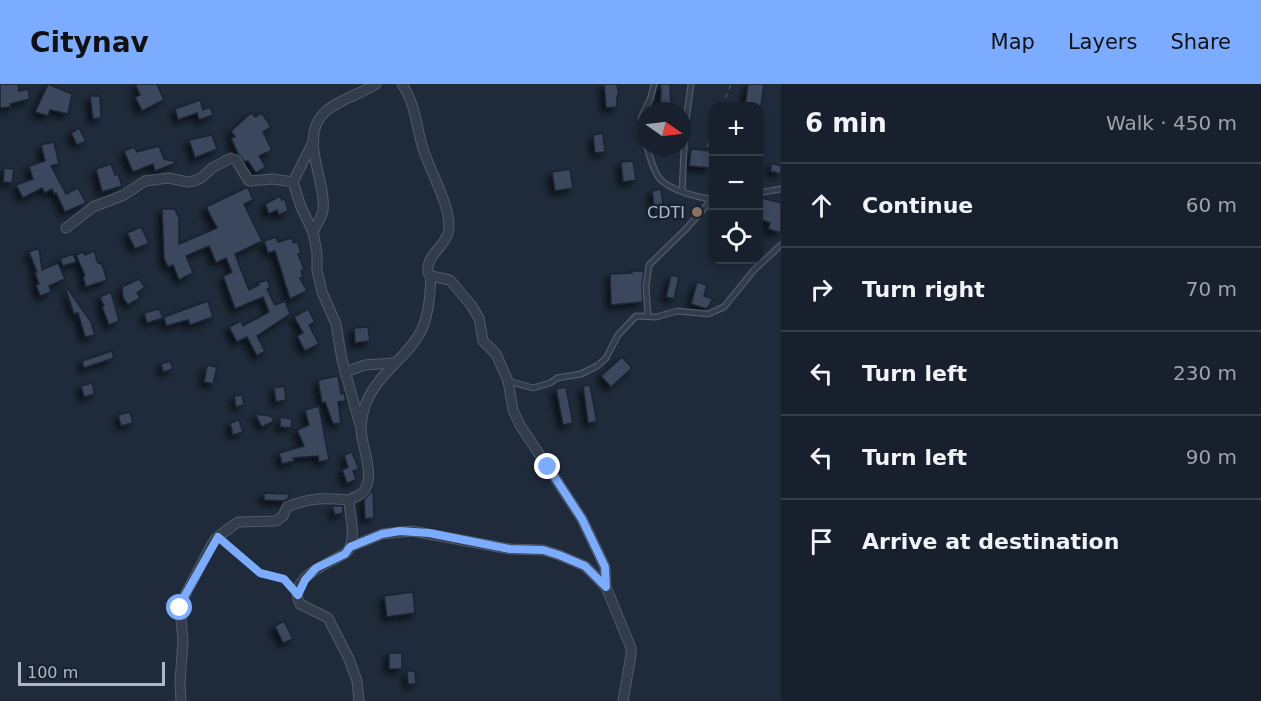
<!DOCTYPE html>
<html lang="en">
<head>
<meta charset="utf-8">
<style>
  :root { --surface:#17202c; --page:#202834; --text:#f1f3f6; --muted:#9ea3a9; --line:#363e48; --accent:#7bacff }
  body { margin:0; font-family:"DejaVu Sans",sans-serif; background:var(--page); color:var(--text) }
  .controls { position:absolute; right:18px; top:18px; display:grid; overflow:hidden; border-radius:12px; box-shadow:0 3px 9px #0003 }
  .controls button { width:54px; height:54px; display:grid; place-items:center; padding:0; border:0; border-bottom:2px solid var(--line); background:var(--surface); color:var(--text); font:30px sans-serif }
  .compass { position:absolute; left:637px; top:18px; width:54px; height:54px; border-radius:50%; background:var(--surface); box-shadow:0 3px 9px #0003; rotate:104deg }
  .scale { position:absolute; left:18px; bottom:15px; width:147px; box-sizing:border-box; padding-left:6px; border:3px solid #adb7c8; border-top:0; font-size:16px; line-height:21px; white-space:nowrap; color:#adb7c8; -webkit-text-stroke:4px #18222f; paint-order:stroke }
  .stop { position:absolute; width:18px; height:18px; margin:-14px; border:4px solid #7bacff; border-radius:50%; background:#fff }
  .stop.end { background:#7bacff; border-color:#fff; box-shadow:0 2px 6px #0008 }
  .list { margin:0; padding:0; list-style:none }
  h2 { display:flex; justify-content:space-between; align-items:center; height:78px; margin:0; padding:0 24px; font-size:26px }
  h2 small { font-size:20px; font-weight:400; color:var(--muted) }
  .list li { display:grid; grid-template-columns:39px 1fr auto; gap:18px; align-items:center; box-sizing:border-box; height:84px; padding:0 24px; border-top:2px solid var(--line) }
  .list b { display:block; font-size:22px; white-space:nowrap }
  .list em { font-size:20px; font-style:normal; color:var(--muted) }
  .icon { flex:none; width:33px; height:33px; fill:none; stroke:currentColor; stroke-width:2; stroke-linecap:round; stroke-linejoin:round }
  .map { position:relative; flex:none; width:781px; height:617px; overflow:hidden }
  header { display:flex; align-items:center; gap:36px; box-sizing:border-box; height:84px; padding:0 30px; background:var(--accent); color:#111 }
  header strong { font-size:28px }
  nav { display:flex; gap:33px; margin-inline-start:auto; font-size:21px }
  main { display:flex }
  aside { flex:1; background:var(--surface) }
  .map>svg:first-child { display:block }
  .building { fill:#3a475b; stroke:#1a2432; stroke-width:1.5; filter:url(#shadow) }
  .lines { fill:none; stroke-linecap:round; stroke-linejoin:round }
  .lane-casing { stroke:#505a69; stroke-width:7 }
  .street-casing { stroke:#505a69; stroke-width:11 }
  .path { stroke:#3c5456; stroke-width:1.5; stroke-dasharray:4.5 4.5; stroke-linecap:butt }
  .lane { stroke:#333c4b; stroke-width:4.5 }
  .street { stroke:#333c4b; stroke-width:9 }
  .route { stroke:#7bacff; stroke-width:8 }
  .education-dot { fill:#8d6e63; stroke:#18222f; stroke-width:2 }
  .labels { text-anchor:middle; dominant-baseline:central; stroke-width:5; stroke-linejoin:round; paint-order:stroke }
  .poi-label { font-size:16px; fill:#adb7c8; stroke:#18222f; text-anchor:end }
</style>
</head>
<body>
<header>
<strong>Citynav</strong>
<nav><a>Map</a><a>Layers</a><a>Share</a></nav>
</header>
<main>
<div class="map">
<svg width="781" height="617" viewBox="0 0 781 617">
  <defs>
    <filter id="shadow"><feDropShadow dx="-4.5" dy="4.5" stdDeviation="3" flood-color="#0009"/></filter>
  </defs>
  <rect width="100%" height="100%" fill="#1f2b3b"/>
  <g class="building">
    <path d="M0,0H18L19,7L28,5L30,15L10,20L11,23L0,24Z"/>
    <path d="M48,0L72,10L68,30L50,26L48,32L35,28Z"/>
    <path d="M135,0H157L164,16L142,27L135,13L140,11Z"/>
    <path d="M604,0H617L619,12H617V23L606,24Z"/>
    <path d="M660,0H670L671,22H660L661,6Z"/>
    <path d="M748,0H764L761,22H745Z"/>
    <path d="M90,12H100L101,34L93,35Z"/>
    <path d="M200,16L203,26L210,23L213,31L199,36L197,29L178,36L175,25Z"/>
    <path d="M251,29L255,33L262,29L271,43L263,48L272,66L259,72L266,83L256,89L248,77L245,78L238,70L231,54L235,53L231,47Z"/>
    <path d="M79,44L86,57L77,61L71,49Z"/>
    <path d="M603,49L605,68L595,69L593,51Z"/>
    <path d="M212,51L217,65L195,74L189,56Z"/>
    <path d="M54,58L59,80L51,82L66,110L78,104L86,119L65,128L56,109L54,110L52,105L45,109L42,104L23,114L16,101L33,95L29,82L45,77L41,61Z"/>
    <path d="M159,62L164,75L178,78L155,87L153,80L133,88L124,67L134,63L137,68Z"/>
    <path d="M691,65L712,67L710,84L689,82Z"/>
    <path d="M633,77L636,96L623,98L621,78Z"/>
    <path d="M772,79L781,82V90L770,87Z"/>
    <path d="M111,80L115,91L118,90L122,102L102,108L96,85Z"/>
    <path d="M4,84L14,85L12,99L3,98Z"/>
    <path d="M570,85L573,104L555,107L552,88Z"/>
    <path d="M248,103L253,116L244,120L262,157L235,170L249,206L259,201L258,199L267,196L270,203L267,205L275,221L285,217L290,230L257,252L265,267L257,272L247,253L237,258L229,243L241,237L243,242L269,228L263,213L235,225L223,192L232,188L226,174L216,179L209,162L186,172L193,189L179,196L173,181L168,183L164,175L162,125H175L179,134V160L217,144L206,123Z"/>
    <path d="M661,105L664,128L655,129L652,107Z"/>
    <path d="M280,112L282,116L285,115L288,127L279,131L277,126L269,130L265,120Z"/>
    <path d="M759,113L781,119V149L768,145L770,139L759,135Z"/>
    <path d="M141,143L149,159L135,165L127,149Z"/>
    <path d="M276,153L278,158L292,154L293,158L298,159L301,169L298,170L304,185L301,187L303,193L300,194L307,207L290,215L275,167L268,169L264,157Z"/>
    <path d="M39,164L42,186L58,179L65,195L49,202L51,208L40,212L36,201L39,200L35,189L37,188L29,168Z"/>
    <path d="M94,167L98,179L102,180L107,196L86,203L83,193L85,192L76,171L83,168L85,171Z"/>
    <path d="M73,170L76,178L63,182L60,175Z"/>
    <path d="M632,187H644L642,203L643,218L611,221L610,190L632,189Z"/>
    <path d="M671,191L679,193L674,215L666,213Z"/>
    <path d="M139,195L145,203L137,209L140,214L128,221L123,214L122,203Z"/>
    <path d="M697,198L707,201L704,212L713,215L707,225L691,220Z"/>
    <path d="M68,205L91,238L95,251L85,253L78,229L74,230L66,206Z"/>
    <path d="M111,208L119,237L109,241L102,223L104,222L100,213Z"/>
    <path d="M208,217L213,233L190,241L188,236L166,242L164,233Z"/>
    <path d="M159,225L163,234L147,239L144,229Z"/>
    <path d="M308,225L315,238L309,241L319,260L305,267L297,252L303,249L294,233Z"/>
    <path d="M368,243L370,257L355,259L354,244Z"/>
    <path d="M112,267L114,274L84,284L82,277Z"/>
    <path d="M622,273L632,284L611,303L601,292Z"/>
    <path d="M170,277L173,285L163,288L161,280Z"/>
    <path d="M207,281L217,283L213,300L204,298Z"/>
    <path d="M338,292L341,310L344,309L346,317L338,318L341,339L333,340L325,318L322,319L318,296Z"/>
    <path d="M92,299L95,310L84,313L81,302Z"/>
    <path d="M590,301L597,338L588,339L583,302Z"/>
    <path d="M284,302L286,316L276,318L274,304Z"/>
    <path d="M566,303L573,339L563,341L556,305Z"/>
    <path d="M242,311L244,321L236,323L234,312Z"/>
    <path d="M319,322L329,376L319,378L318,372L293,374L294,377L282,380L279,369L304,362L297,346L309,341L305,326Z"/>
    <path d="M130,328L133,339L121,342L118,331Z"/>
    <path d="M255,330L271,332L274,337L262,343Z"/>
    <path d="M280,333L292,335L291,344L280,343Z"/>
    <path d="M239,336L243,348L233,351L230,339Z"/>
    <path d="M352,368L359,385L353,387L356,396L347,399L342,386L348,383L344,371Z"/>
    <path d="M373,406L374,434L365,435L364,416Z"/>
    <path d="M264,409L289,410L288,415L284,417L264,416Z"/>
    <path d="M332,422H343V429L335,431Z"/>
    <path d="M413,508L415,529L387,533L384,512Z"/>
    <path d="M284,537L293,555L283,559L275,542Z"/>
    <rect x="389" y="569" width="13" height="16"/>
    <path d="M407,587H415L416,600H408Z"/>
  </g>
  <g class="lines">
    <g class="lane-casing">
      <g id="lane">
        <path d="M646,57L641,34L651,13L654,0"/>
        <path d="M647,63C650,73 653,87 660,95C670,106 698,114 714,115"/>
        <path d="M682,107L685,44L691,0"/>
        <path d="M758,109L781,105"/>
        <path d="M648,232L646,203L649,181L687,144L712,115"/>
        <path d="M508,297L533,304L550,299L557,294L581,290L597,282L606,274L618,251L636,232L656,233L677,227L708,230L724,223L754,186L781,161"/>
      </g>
    </g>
    <g class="street-casing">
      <g id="street">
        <path d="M402,0C415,19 416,40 422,61C428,85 454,125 448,149C444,164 425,172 428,189L431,192L450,196L471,221L479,234L483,257L496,270L508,297L513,326L520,341L582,435L605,483L606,503L631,564V571L623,617"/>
        <path d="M314,56L293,98L301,123L313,148L317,169V186L322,208L336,240L342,276L360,341"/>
        <path d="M66,144L93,123L124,111L145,97L168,94L188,98L194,97L201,94L212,84L231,74L236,76L249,97L273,95L293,98"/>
        <path d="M313,148C316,142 321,134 323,127C327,96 297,53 326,27C340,15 361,10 376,0"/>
        <path d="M345,288L365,281L393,279"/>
        <path d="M350,463L382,450L412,447L510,465L543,466L559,471L585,482L606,503"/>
        <path d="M181,617L180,598L183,557L180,524L184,513L212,460L216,454L238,438L276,437L283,432L287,423C311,413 325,414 350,416"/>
        <path d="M359,617L357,597L349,575L328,534L300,520C284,489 343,477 349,465C356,449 350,433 349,417C353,412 360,413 364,407C375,392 363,365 361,348C361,341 362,332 364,325C374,291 407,275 421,247C429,231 430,210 431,192"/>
      </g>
    </g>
    <g class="path">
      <path d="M722,22L731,0"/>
      <path d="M707,63L714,47"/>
      <path d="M226,459L260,489C272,495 279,488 290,501"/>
    </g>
    <use href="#lane" class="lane"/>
    <use href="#street" class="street"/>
  </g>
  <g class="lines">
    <path class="route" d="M180,524L184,513L218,453L260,489L284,495L298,511L305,496L316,484L345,470L350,463L382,450L400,447L429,449L510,465L543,466L559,471L585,482L606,503L605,483L582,435L548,383"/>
  </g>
  <circle class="education-dot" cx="697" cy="128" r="6"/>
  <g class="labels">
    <g class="poi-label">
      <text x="685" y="128">CDTI</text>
    </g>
  </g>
</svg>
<div class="controls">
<button>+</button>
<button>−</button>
<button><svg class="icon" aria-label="locate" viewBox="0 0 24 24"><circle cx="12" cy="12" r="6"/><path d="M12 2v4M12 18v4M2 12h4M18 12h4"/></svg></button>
</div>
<svg class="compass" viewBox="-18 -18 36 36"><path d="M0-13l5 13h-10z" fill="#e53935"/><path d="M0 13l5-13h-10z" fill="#9ea3a9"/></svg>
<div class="scale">100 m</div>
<div class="stop" style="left:180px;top:524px"></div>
<div class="stop end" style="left:548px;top:383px"></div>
</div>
<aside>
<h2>6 min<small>Walk · 450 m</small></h2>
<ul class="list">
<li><svg class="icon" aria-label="ahead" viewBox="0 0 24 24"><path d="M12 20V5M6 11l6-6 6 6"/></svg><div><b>Continue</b></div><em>60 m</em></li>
<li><svg class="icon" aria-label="right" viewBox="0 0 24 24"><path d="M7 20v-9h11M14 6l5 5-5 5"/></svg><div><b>Turn right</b></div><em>70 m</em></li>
<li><svg class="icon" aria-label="left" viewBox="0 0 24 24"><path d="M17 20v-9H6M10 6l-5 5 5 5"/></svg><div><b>Turn left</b></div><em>230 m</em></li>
<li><svg class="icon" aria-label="left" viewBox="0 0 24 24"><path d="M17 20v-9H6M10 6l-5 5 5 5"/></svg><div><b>Turn left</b></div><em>90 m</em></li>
<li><svg class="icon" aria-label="arrive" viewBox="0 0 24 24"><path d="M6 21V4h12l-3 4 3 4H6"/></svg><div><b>Arrive at destination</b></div></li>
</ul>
</aside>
</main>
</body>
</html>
